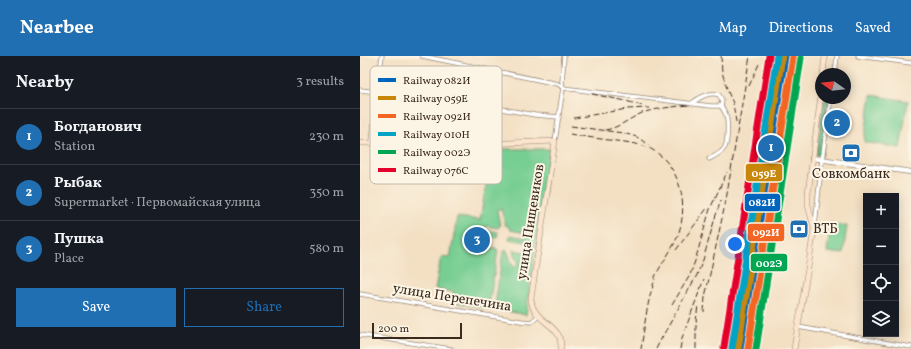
<!DOCTYPE html>
<html lang="en">
<head>
<meta charset="utf-8">
<style>
  :root { --surface:#171b24; --page:#242831; --text:#f1f3f6; --muted:#9ea1a6; --line:#363941; --accent:#1f6fb2 }
  body { margin:0; font-family:Vollkorn,serif; background:var(--page); color:var(--text) }
  .controls { position:absolute; right:12px; bottom:12px; display:grid; overflow:hidden; border-radius:0px; box-shadow:0 2px 10px #0003 }
  .controls button { width:36px; height:36px; display:grid; place-items:center; padding:0; border:0; border-bottom:1px solid var(--line); background:var(--surface); color:var(--text); font:20px sans-serif }
  .compass { position:absolute; left:455px; top:12px; width:36px; height:36px; border-radius:50%; background:var(--surface); box-shadow:0 2px 10px #0003; rotate:284deg }
  .scale { position:absolute; left:12px; bottom:10px; width:90px; box-sizing:border-box; padding-left:4px; border:2px solid #3b2a1e; border-top:0; font-size:11px; line-height:14px; white-space:nowrap; color:#3b2a1e; -webkit-text-stroke:3px #fcf5e5; paint-order:stroke }
  .you { position:absolute; left:375px; top:188px; width:14px; height:14px; margin:-10px; border:3px solid #fff; border-radius:50%; background:#1a73e8; box-shadow:0 0 0 6px #1a73e833 }
  .badge { display:grid; place-items:center; width:26px; height:26px; border-radius:50%; background:var(--accent); color:#fff; font-size:13px; font-weight:700 }
  .pin { position:absolute; translate:-50% -50%; border:2px solid #fff; box-shadow:0 1px 4px #0006 }
  .list { margin:0; padding:0; list-style:none }
  h2 { display:flex; justify-content:space-between; align-items:center; height:52px; margin:0; padding:0 16px; font-size:17px }
  h2 small { font-size:13px; font-weight:400; color:var(--muted) }
  .list li { display:grid; grid-template-columns:26px 1fr auto; gap:12px; align-items:center; box-sizing:border-box; height:56px; padding:0 16px; border-top:1px solid var(--line) }
  .list b { display:block; font-size:15px; white-space:nowrap }
  .list p { margin:0; font-size:13px; white-space:nowrap; color:var(--muted) }
  .list em { font-size:13px; font-style:normal; color:var(--muted) }
  .actions { display:flex; gap:8px; padding:12px 16px }
  .actions a { flex:1; padding:9px 0; border:1px solid var(--accent); border-radius:0px; text-align:center; font-size:14px; color:var(--accent) }
  .actions .main { background:var(--accent); color:#fff }
  .icon { flex:none; width:22px; height:22px; fill:none; stroke:currentColor; stroke-width:2; stroke-linecap:round; stroke-linejoin:round }
  .map { position:relative; flex:none; width:551px; height:293px; overflow:hidden }
  header { display:flex; align-items:center; gap:24px; box-sizing:border-box; height:56px; padding:0 20px; background:var(--accent); color:#fff }
  header strong { font-size:19px }
  nav { display:flex; gap:22px; margin-inline-start:auto; font-size:14px }
  main { display:flex }
  aside { flex:1; background:var(--surface) }
  .map>svg:first-child { display:block }
  .green { fill:#77ce93; stroke:#597c58 }
  .forest { fill:#61b17d; stroke:#4e6e4e }
  .lines { fill:none; stroke-linecap:round; stroke-linejoin:round }
  .minor-casing { stroke:#978470; stroke-width:5 }
  .tertiary-casing { stroke:#978470; stroke-width:6 }
  .secondary-casing { stroke:#978470; stroke-width:6 }
  .minor { stroke:#fff; stroke-width:3.5 }
  .tertiary { stroke:#fff; stroke-width:4.5 }
  .secondary { stroke:#fce5cf; stroke-width:5 }
  .rail { stroke:#3b2a1e; stroke-width:1; stroke-dasharray:6 3; stroke-linecap:butt }
  .rail-1-casing { stroke:#fcf5e5; stroke-width:10 }
  .rail-2-casing { stroke:#fcf5e5; stroke-width:10 }
  .rail-3-casing { stroke:#fcf5e5; stroke-width:10 }
  .rail-4-casing { stroke:#fcf5e5; stroke-width:10 }
  .rail-5-casing { stroke:#fcf5e5; stroke-width:10 }
  .rail-6-casing { stroke:#fcf5e5; stroke-width:10 }
  .rail-1 { stroke:#0065bd; stroke-width:7 }
  .rail-2 { stroke:#c88708; stroke-width:7 }
  .rail-3 { stroke:#f26522; stroke-width:7 }
  .rail-4 { stroke:#03a3c5; stroke-width:7 }
  .rail-5 { stroke:#00a651; stroke-width:7 }
  .rail-6 { stroke:#e4002b; stroke-width:7 }
  .labels { text-anchor:middle; dominant-baseline:central; stroke-width:4; stroke-linejoin:round; paint-order:stroke }
  .poi-label { font-size:14px; fill:#3b2a1e; stroke:#fcf5e5 }
  .street-label { font-size:14px; fill:#3b2a1e; stroke:#fcf5e5 }
  .key { fill:#fcf5e5; stroke:#c2b8a9; stroke-width:1 }
  .key-label { font-size:11px; fill:#3b2a1e }
  .line-badge { stroke:#fcf5e5; stroke-width:1.5 }
  .badge-label { font-size:11px; text-anchor:middle; font-weight:bold; fill:#fff }
</style>
</head>
<body>
<header>
<strong>Nearbee</strong>
<nav><a>Map</a><a>Directions</a><a>Saved</a></nav>
</header>
<main>
<aside>
<h2>Nearby<small>3 results</small></h2>
<ul class="list">
<li><span class="badge">1</span><div><b>Богданович</b><p>Station</p></div><em>230 m</em></li>
<li><span class="badge">2</span><div><b>Рыбак</b><p>Supermarket · Первомайская улица</p></div><em>350 m</em></li>
<li><span class="badge">3</span><div><b>Пушка</b><p>Place</p></div><em>580 m</em></li>
</ul>
<div class="actions"><a class="main">Save</a><a>Share</a></div>
</aside>
<div class="map">
<svg width="551" height="293" viewBox="0 0 551 293">
  <rect width="100%" height="100%" fill="#fcf5e5"/>
  <filter id="ink" filterUnits="userSpaceOnUse"><feTurbulence type="fractalNoise" baseFrequency=".025" numOctaves="2"/><feDisplacementMap in="SourceGraphic" scale="8" xChannelSelector="R" yChannelSelector="G"/><feConvolveMatrix kernelMatrix="1 2 1 2 8 2 1 2 1" color-interpolation-filters="sRGB"/></filter>
  <filter id="wash" filterUnits="userSpaceOnUse"><feTurbulence type="fractalNoise" baseFrequency=".012" numOctaves="4" result="noise"/><feDisplacementMap in="SourceGraphic" scale="16" xChannelSelector="R" yChannelSelector="G"/><feGaussianBlur stdDeviation="0.9" result="paint"/><feColorMatrix in="noise" values="0 0 0 0 0 0 0 0 0 0 0 0 0 0 0 0 0 1.4 0 .05"/><feComposite in="paint" operator="in"/></filter>
  <g filter="url(#wash)">
    <rect width="100%" height="100%" fill="#f3dfc2"/>
    <g class="green">
      <path d="M511,39L548,45L540,92L504,86Z"/>
      <path d="M124,93H190L166,259L136,253V251L135,249L143,196L147,194L153,211L159,208L153,194L170,197L172,187L149,183L150,179L165,182L166,177L150,174L148,170L145,169L141,152L137,154L140,170L138,172L126,170L125,174L138,176L137,182L116,178L114,188L136,192L138,195L129,248L128,252L92,246L94,236L75,233L81,201L90,202L97,161L120,164L129,113L121,112Z"/>
      <path d="M471,167L487,170L483,198L467,196Z"/>
    </g>
    <path class="forest" d="M464,42H469L462,100L456,99Z"/>
  </g>
  <g filter="url(#ink)">
    <g class="lines">
      <g class="minor-casing">
        <g id="minor">
          <path d="M62,0L198,28L203,32"/>
          <path d="M498,0L551,7"/>
          <path d="M475,18L477,0"/>
          <path d="M203,32L236,36L351,50H361C363,53 365,56 366,59C368,65 368,85 365,91C362,97 355,100 349,103"/>
          <path d="M0,34L92,44L175,59L199,61"/>
          <path d="M332,47C340,41 350,35 359,39L362,44L361,50"/>
          <path d="M195,85L203,32L202,26L204,0"/>
          <path d="M12,87L17,35L22,0"/>
          <path d="M455,169L462,104L471,42"/>
          <path d="M0,238L161,265L171,266L179,260"/>
          <path d="M438,271L551,291"/>
          <path d="M0,279L91,293"/>
        </g>
      </g>
      <g class="tertiary-casing">
        <path id="tertiary" d="M452,102L551,116"/>
      </g>
      <g class="secondary-casing">
        <g id="secondary">
          <path d="M463,18L465,0"/>
          <path d="M0,87L123,88L195,85L171,242C172,263 191,265 199,280C201,284 201,289 201,293"/>
          <path d="M434,293L449,206L454,172L448,149V137L461,39"/>
        </g>
      </g>
      <use href="#minor" class="minor"/>
      <use href="#tertiary" class="tertiary"/>
      <use href="#secondary" class="secondary"/>
      <g class="rail">
        <path d="M361,0L362,16L368,36L373,47L376,66"/>
        <path d="M426,19L430,0"/>
        <path d="M389,30L399,8"/>
        <path d="M232,38L266,45L283,50"/>
        <path d="M214,62L267,53L289,52"/>
        <path d="M211,70L263,77L277,81L289,89"/>
        <path d="M245,74C259,72 270,62 282,57C297,52 313,51 329,49"/>
        <path d="M210,78C225,81 241,83 256,85C267,86 281,88 291,93C322,110 330,153 316,184C310,197 301,208 295,221C294,226 293,231 291,236C286,255 284,274 281,293"/>
        <path d="M316,194L348,151"/>
        <path d="M312,249L330,219L335,205L350,153L367,116"/>
        <path d="M344,256L345,241L366,144L390,0"/>
        <path d="M296,293L300,285L337,219L343,204L355,162L361,144"/>
        <path d="M320,293L322,282L344,223"/>
        <path d="M336,293V266L338,249"/>
        <path d="M371,293L416,0"/>
        <path d="M388,293L408,158"/>
        <path d="M396,293L403,256"/>
      </g>
      <g class="rail-1-casing">
        <path id="rail-1" d="M380,293L425,0"/>
      </g>
      <g class="rail-2-casing">
        <path id="rail-2" d="M378,293L422,0"/>
      </g>
      <g class="rail-3-casing">
        <path id="rail-3" d="M388,293L433,1"/>
      </g>
      <g class="rail-4-casing">
        <path id="rail-4" d="M372,292L417,0"/>
      </g>
      <g class="rail-5-casing">
        <path id="rail-5" d="M396,293L441,2"/>
      </g>
      <g class="rail-6-casing">
        <path id="rail-6" d="M364,291L409,0"/>
      </g>
      <use href="#rail-1" class="rail-1"/>
      <use href="#rail-2" class="rail-2"/>
      <use href="#rail-3" class="rail-3"/>
      <use href="#rail-4" class="rail-4"/>
      <use href="#rail-5" class="rail-5"/>
      <use href="#rail-6" class="rail-6"/>
    </g>
  </g>
  <defs>
    <g id="bank-square" transform="scale(1)"><rect x="-9" y="-9" width="18" height="18" rx="4" fill="#1f6fb2" stroke="#fcf5e5"/><path d="M-6-4H6V4H-6ZM0-2.3a2.3 2.3 0 1 0 0 4.6a2.3 2.3 0 1 0 0-4.6Z" fill="#fff"/></g>
  </defs>
  <g fill-rule="evenodd">
    <use href="#bank-square" x="491" y="97"/>
    <use href="#bank-square" x="439" y="173"/>
  </g>
  <g class="labels">
    <g class="poi-label">
      <text x="491" y="118">Совкомбанк</text>
      <text x="453" y="173" text-anchor="start">ВТБ</text>
    </g>
    <g class="street-label">
      <text transform="translate(171 166) rotate(-81)">улица Пищевиков</text>
      <text transform="translate(92 242) rotate(9)">улица Перепечина</text>
    </g>
  </g>
  <rect x="10" y="10" width="132" height="118" rx="6" class="key"/>
  <rect x="18" y="22" width="18" height="4" fill="#0065bd"/>
  <rect x="18" y="40" width="18" height="4" fill="#c88708"/>
  <rect x="18" y="58" width="18" height="4" fill="#f26522"/>
  <rect x="18" y="76" width="18" height="4" fill="#03a3c5"/>
  <rect x="18" y="94" width="18" height="4" fill="#00a651"/>
  <rect x="18" y="112" width="18" height="4" fill="#e4002b"/>
  <g class="key-label">
    <text x="43" y="28">Railway 082И</text>
    <text x="43" y="46">Railway 059Е</text>
    <text x="43" y="64">Railway 092И</text>
    <text x="43" y="82">Railway 010Н</text>
    <text x="43" y="100">Railway 002Э</text>
    <text x="43" y="118">Railway 076С</text>
  </g>
  <g class="line-badge">
    <rect x="385" y="107" width="38" height="19" rx="4" fill="#c88708"/>
    <rect x="384" y="137" width="37" height="19" rx="4" fill="#0065bd"/>
    <rect x="387" y="167" width="38" height="19" rx="4" fill="#f26522"/>
    <rect x="390" y="197" width="38" height="19" rx="4" fill="#00a651"/>
  </g>
  <g class="badge-label">
    <text x="404" y="121">059Е</text>
    <text x="402" y="150">082И</text>
    <text x="406" y="180">092И</text>
    <text x="409" y="211">002Э</text>
  </g>
</svg>
<div class="controls">
<button>+</button>
<button>−</button>
<button><svg class="icon" aria-label="locate" viewBox="0 0 24 24"><circle cx="12" cy="12" r="6"/><path d="M12 2v4M12 18v4M2 12h4M18 12h4"/></svg></button>
<button><svg class="icon" aria-label="layers" viewBox="0 0 24 24"><path d="M12 4l9 5-9 5-9-5zM3 14l9 5 9-5"/></svg></button>
</div>
<svg class="compass" viewBox="-18 -18 36 36"><path d="M0-13l5 13h-10z" fill="#e53935"/><path d="M0 13l5-13h-10z" fill="#9ea1a6"/></svg>
<div class="scale">200 m</div>
<div class="you"></div>
<div class="pin badge" style="left:411px;top:92px">1</div>
<div class="pin badge" style="left:477px;top:67px">2</div>
<div class="pin badge" style="left:117px;top:184px">3</div>
</div>
</main>
</body>
</html>
